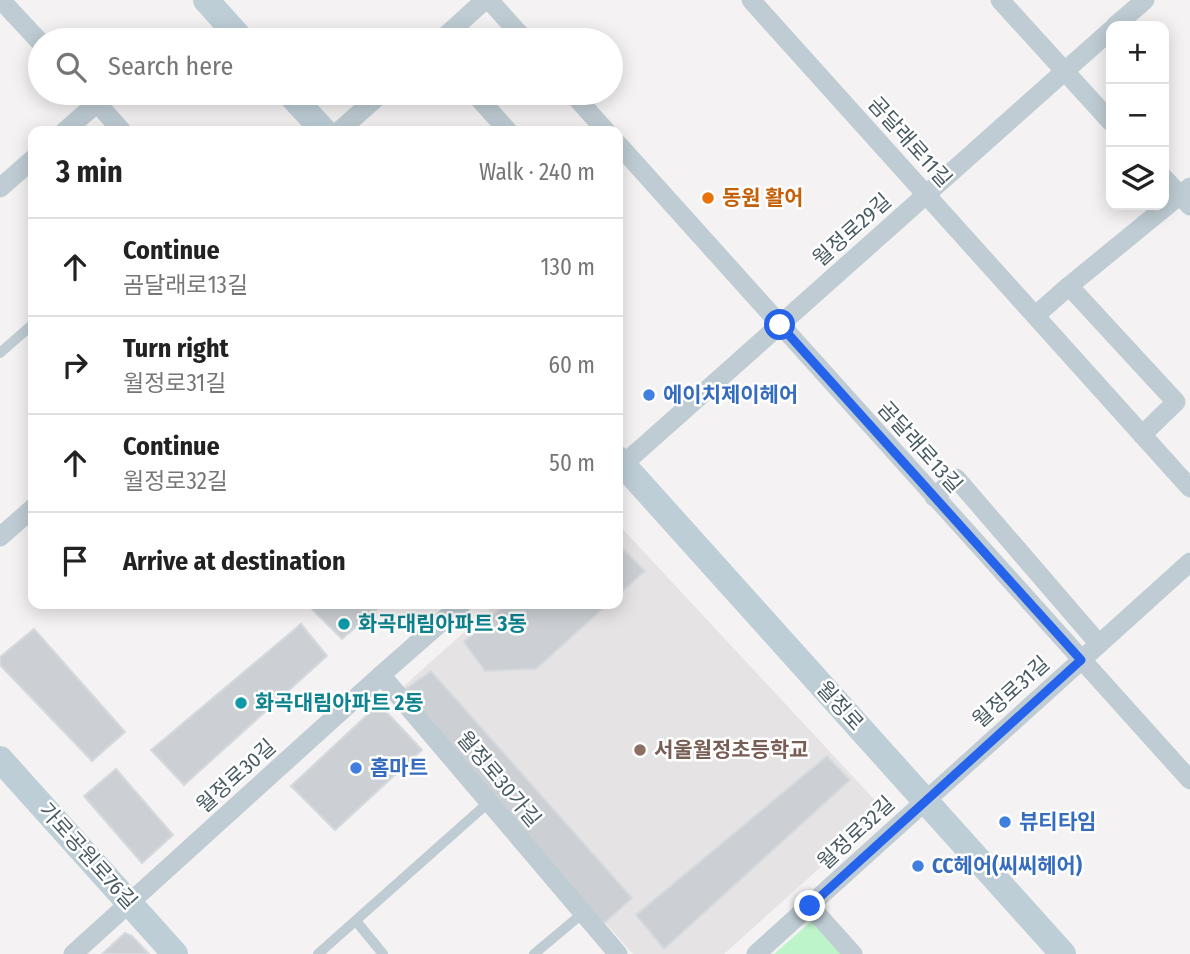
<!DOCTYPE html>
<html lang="en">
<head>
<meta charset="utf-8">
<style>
  :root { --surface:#fff; --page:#f2f2f2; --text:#222; --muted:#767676; --line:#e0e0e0 }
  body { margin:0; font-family:"Fira Sans Condensed","Noto Sans KR",sans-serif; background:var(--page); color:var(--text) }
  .controls { position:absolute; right:21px; top:21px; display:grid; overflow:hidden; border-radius:14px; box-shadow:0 4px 18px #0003 }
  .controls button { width:63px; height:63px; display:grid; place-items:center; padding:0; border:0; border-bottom:2px solid var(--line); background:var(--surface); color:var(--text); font:35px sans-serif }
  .stop { position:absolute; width:21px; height:21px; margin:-16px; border:5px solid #2563eb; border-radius:50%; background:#fff }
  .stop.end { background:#2563eb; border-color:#fff; box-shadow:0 2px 7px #0008 }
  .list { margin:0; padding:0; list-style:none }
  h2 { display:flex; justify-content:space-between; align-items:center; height:91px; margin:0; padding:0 28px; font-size:30px }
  h2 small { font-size:23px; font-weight:400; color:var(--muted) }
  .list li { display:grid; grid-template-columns:46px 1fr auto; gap:21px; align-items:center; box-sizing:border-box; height:98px; padding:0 28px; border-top:2px solid var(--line) }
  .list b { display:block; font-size:26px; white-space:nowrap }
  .list p { margin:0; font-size:23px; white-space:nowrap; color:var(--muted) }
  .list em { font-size:23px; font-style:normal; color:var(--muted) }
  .icon { flex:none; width:38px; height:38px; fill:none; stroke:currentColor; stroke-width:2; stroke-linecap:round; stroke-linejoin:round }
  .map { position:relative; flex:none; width:1190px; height:954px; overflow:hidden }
  .search { position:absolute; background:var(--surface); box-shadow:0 4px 18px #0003; left:28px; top:28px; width:595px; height:77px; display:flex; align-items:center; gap:18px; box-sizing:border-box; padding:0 24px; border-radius:38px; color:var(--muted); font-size:26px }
  .panel { position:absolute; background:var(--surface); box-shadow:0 4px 18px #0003; left:28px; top:126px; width:595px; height:483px; border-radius:14px }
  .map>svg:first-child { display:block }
  .education { fill:#e6e3e4 }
  .green { fill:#bef4ca }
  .building { fill:#ccd0d5; stroke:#d6d9de; stroke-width:2 }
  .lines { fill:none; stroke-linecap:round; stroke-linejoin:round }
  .lane { stroke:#bfccd3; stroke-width:10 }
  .street { stroke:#bfccd3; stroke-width:19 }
  .secondary { stroke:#beced7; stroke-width:26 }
  .route { stroke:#2563eb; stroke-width:9 }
  .food-dot { fill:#e8710a; stroke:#fff; stroke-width:2.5 }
  .shop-dot { fill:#3f7fe0; stroke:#fff; stroke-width:2.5 }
  .culture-dot { fill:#0f9aa8; stroke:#fff; stroke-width:2.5 }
  .education-dot { fill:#8d6e63; stroke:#fff; stroke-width:2.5 }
  .labels { text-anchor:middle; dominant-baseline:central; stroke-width:5; stroke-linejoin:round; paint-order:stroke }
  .street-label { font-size:21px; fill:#485a62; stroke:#fff }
  .food-label { font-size:21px; font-weight:bold; fill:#c56008; stroke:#fff; text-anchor:start }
  .shop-label { font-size:21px; font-weight:bold; fill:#366cbe; stroke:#fff; text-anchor:start }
  .culture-label { font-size:21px; font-weight:bold; fill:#0d838f; stroke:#fff; text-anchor:start }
  .education-label { font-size:21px; font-weight:bold; fill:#785e54; stroke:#fff; text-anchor:start }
</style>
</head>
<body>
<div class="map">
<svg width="1190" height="954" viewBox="0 0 1190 954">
  <rect width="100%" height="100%" fill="#f4f2f2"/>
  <path class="education" d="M618,524L884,810L724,954H633L398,691L496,604H618Z"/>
  <path class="green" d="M813,920L844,954H774Z"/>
  <g class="building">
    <path d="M618,544L645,571L618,595Z"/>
    <path d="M316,604H383L342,639L311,608Z"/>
    <path d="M506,604H608L536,669L485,671L464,642Z"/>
    <path d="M301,624L327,656L184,785L151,750Z"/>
    <path d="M34,629L125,732L92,761L0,665V657Z"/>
    <path d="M431,671L632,898L600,927L400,693Z"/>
    <path d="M379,704L422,750L335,830L291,786Z"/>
    <path d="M827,756L850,780L664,949L636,915Z"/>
    <path d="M116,769L173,835L142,863L84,796Z"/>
    <path d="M125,933L132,936L149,954H102Z"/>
  </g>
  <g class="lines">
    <g class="lane">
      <path d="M0,353L33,324"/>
      <path d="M356,921L383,954"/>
      <path d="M318,954L489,802"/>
      <path d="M534,954L583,913"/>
    </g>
    <g class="street">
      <path d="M1,0L40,42"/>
      <path d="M489,0L525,40"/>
      <path d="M751,0L1190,488"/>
      <path d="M1000,0L1111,122"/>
      <path d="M1115,26L1145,0"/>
      <path d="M441,40L485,0"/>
      <path d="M88,93L122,131"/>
      <path d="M474,93L508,131"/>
      <path d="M572,93L606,131"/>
      <path d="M65,131L98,102"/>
      <path d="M339,131L382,93"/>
      <path d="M618,144L1190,780"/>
      <path d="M1164,178L1190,206"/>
      <path d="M0,188L33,159"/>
      <path d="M1069,286L1190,187"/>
      <path d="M1036,315L1069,286L1176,402L1142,435"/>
      <path d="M618,469L1111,30"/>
      <path d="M934,497L956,478L1099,644"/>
      <path d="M0,537L33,508"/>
      <path d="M381,675L618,954"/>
      <path d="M810,906L853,954"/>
      <path d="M73,954L381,675L462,604"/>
      <path d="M756,954L1190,562"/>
    </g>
    <g class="secondary">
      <path d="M206,0L242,40"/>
      <path d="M289,93L324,131"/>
      <path d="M618,459L1063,954"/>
      <path d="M0,759L175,954"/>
    </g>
  </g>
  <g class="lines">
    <path class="route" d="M780,325L1081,660L810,906"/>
  </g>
  <circle class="food-dot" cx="708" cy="198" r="7"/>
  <g class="shop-dot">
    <circle cx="649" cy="395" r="7"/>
    <circle cx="356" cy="768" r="7"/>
    <circle cx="1005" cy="822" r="7"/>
    <circle cx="918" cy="866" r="7"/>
  </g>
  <g class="culture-dot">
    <circle cx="344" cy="624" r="7"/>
    <circle cx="241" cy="703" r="7"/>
  </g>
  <circle class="education-dot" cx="640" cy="750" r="7"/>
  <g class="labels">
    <g class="street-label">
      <text transform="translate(910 142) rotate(48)">곰달래로11길</text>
      <text transform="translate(852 230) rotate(-42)">월정로29길</text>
      <text transform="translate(920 447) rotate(48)">곰달래로13길</text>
      <text transform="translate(1011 692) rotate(-42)">월정로31길</text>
      <text transform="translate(840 706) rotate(48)">월정로</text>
      <text transform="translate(236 776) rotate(-42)">월정로30길</text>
      <text transform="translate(499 779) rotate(50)">월정로30가길</text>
      <text transform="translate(856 833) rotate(-43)">월정로32길</text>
      <text transform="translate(88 856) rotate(48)">가로공원로76길</text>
    </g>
    <g class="food-label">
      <text x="722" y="198">동원 활어</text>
    </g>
    <g class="shop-label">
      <text x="663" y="395">에이치제이헤어</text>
      <text x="370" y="768">홈마트</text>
      <text x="1019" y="822">뷰티타임</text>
      <text x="932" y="866">CC헤어(씨씨헤어)</text>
    </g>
    <g class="culture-label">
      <text x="358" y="624">화곡대림아파트 3동</text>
      <text x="255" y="703">화곡대림아파트 2동</text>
    </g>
    <g class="education-label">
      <text x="654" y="750">서울월정초등학교</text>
    </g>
  </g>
</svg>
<div class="controls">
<button>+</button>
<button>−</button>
<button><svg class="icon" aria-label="layers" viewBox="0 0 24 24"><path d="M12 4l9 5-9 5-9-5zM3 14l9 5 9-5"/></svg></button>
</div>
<div class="stop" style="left:780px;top:325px"></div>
<div class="stop end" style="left:810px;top:906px"></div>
<div class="search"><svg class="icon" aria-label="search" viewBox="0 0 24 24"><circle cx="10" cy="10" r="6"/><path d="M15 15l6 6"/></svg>Search here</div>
<section class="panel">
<h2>3 min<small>Walk · 240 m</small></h2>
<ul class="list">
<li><svg class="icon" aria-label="ahead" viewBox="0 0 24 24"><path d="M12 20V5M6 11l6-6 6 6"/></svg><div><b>Continue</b><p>곰달래로13길</p></div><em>130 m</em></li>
<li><svg class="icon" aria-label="right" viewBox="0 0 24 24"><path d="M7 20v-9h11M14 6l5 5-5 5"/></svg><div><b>Turn right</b><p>월정로31길</p></div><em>60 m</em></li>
<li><svg class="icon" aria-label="ahead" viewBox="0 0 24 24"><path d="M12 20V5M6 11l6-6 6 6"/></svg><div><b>Continue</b><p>월정로32길</p></div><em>50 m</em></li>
<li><svg class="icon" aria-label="arrive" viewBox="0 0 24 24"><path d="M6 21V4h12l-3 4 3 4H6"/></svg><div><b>Arrive at destination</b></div></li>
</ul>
</section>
</div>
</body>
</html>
